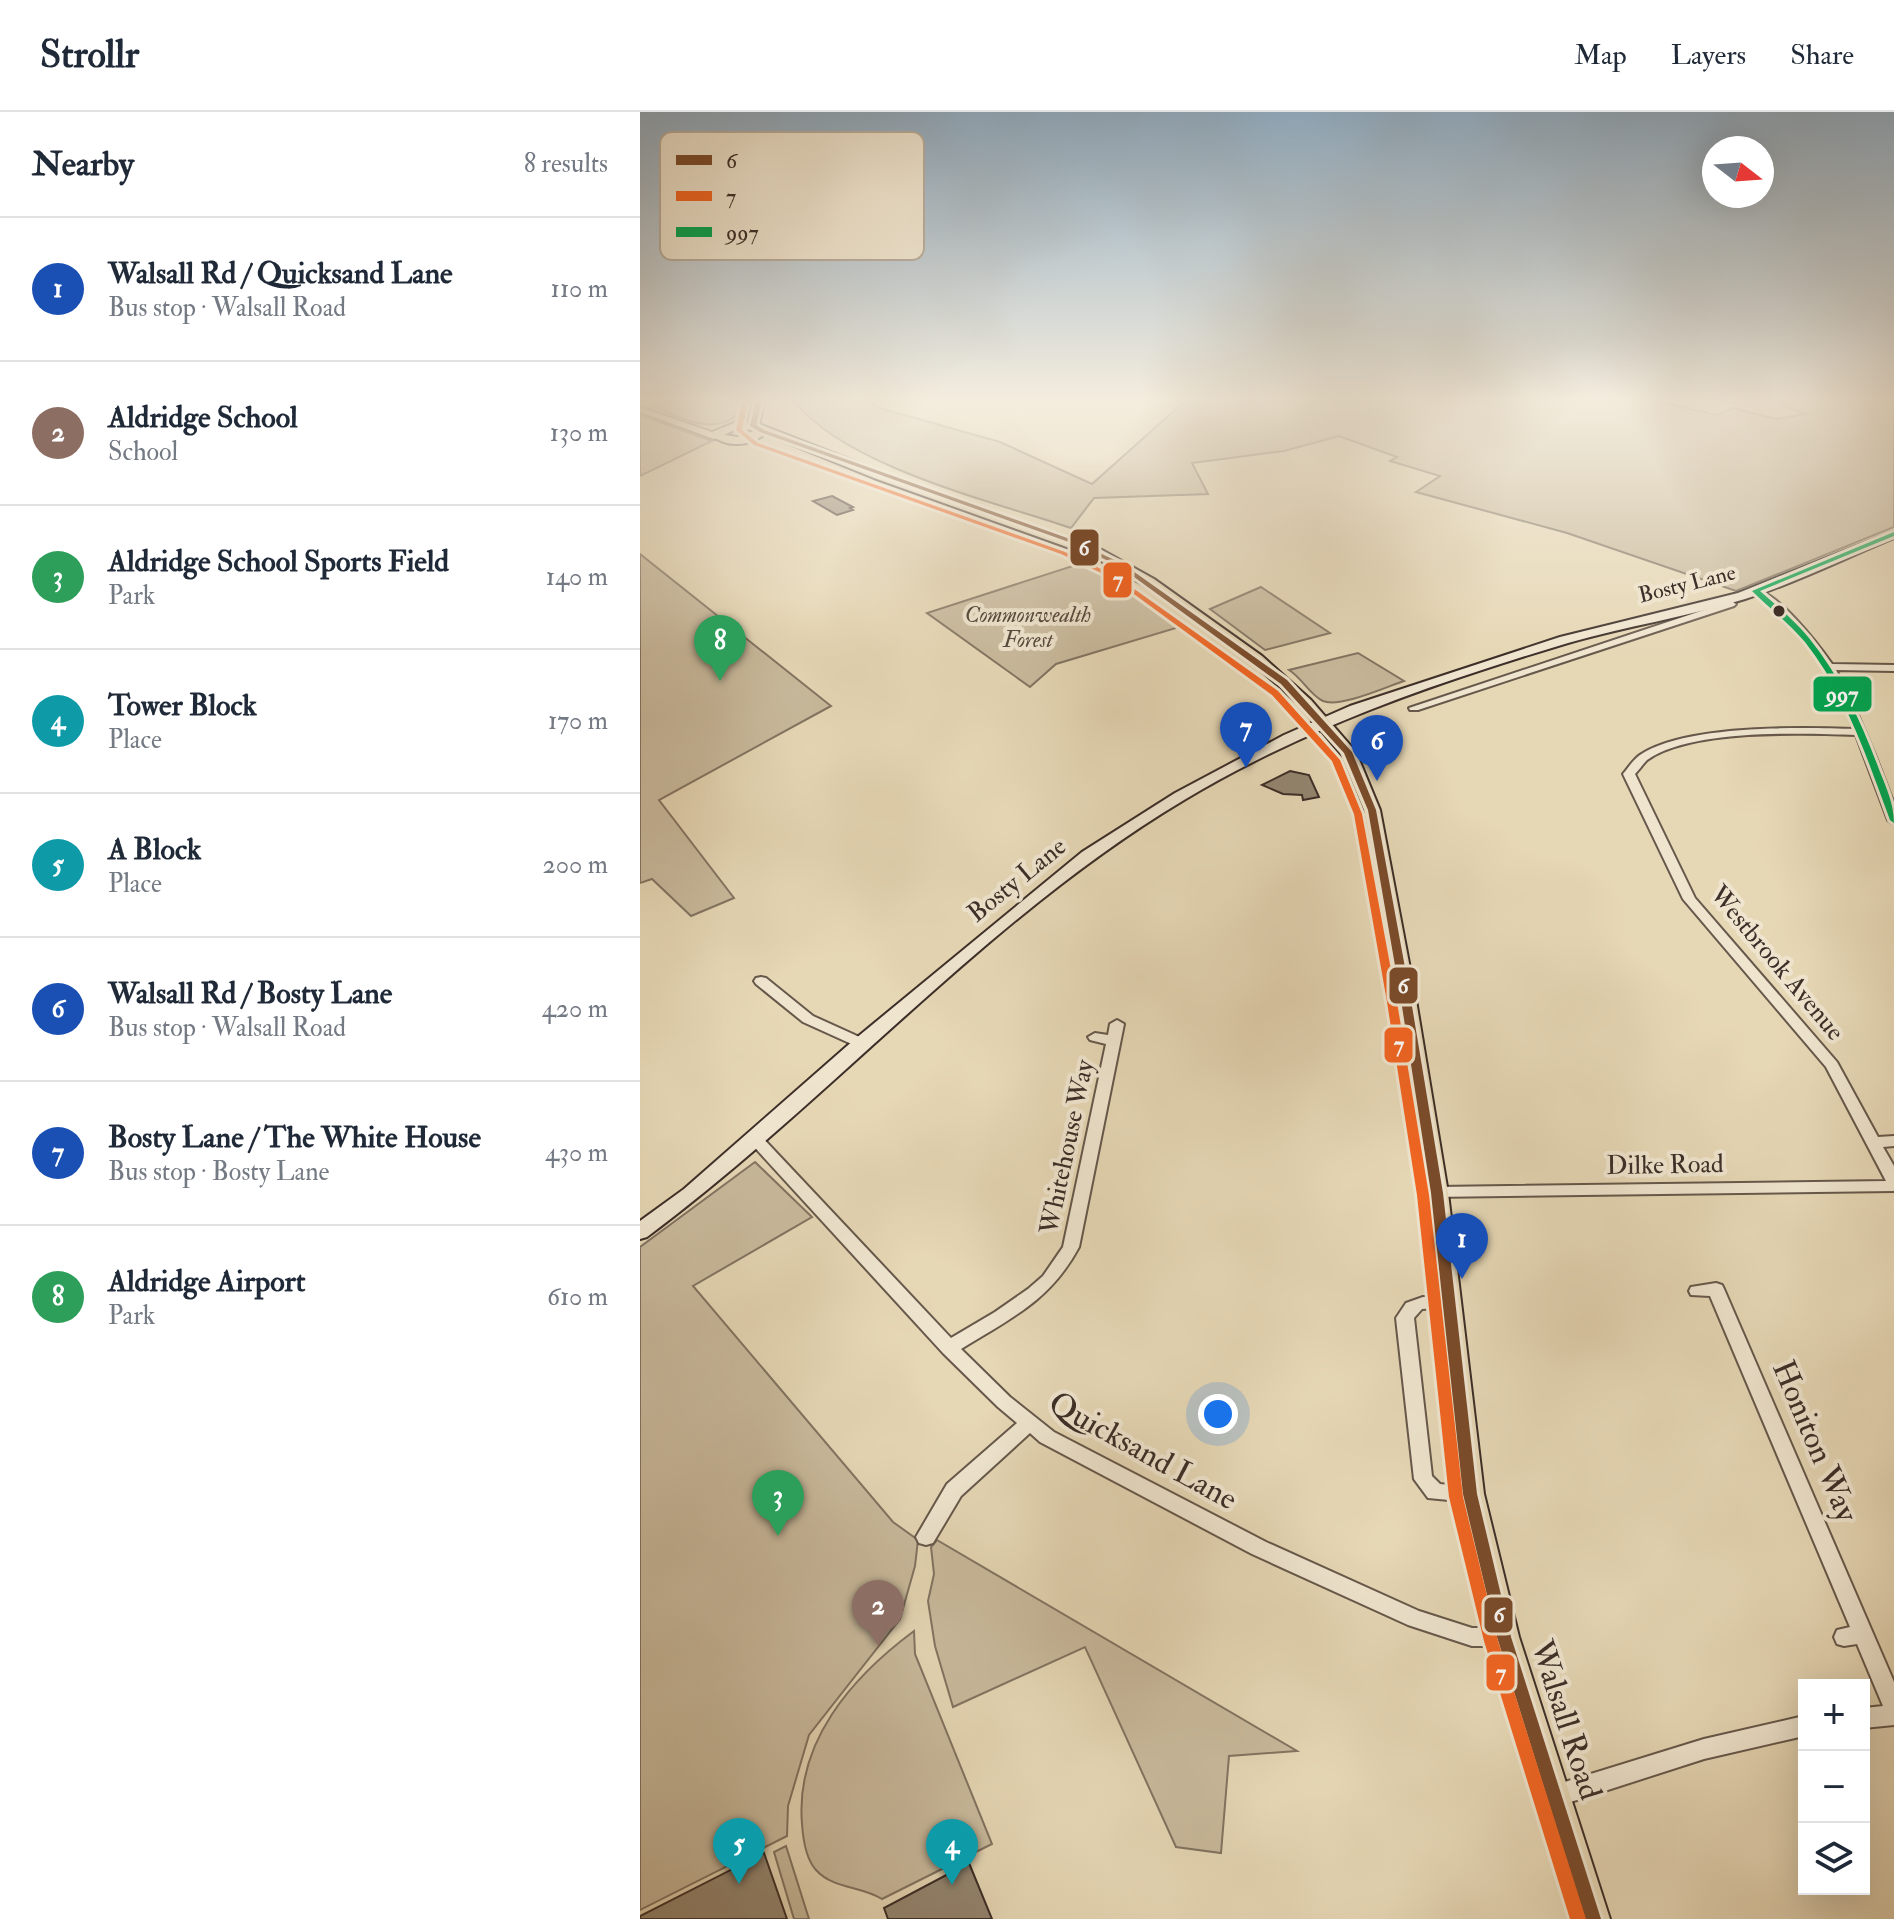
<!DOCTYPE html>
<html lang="en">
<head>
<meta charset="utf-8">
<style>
  :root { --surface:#fff; --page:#f6f6f7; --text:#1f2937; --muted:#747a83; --line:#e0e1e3; --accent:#2563eb }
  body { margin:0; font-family:"IM FELL Double Pica",serif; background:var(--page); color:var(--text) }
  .controls { position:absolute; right:24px; bottom:24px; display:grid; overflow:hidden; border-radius:0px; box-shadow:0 8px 32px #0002 }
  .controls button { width:72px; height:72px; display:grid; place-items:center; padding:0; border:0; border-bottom:2px solid var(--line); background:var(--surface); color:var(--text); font:40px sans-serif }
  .compass { position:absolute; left:1062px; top:24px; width:72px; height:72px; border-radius:50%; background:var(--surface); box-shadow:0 8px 32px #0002; rotate:107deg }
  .you { position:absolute; left:578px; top:1302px; width:28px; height:28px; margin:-20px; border:6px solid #fff; border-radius:50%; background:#1a73e8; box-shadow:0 0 0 12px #1a73e833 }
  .badge { display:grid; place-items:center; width:52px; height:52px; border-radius:50%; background:var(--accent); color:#fff; font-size:26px; font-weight:700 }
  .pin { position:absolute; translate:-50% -66px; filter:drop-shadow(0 2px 4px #0008) }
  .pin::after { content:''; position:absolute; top:42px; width:28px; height:24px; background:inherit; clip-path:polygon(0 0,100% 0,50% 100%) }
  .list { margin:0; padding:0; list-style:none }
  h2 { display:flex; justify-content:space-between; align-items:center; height:104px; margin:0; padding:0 32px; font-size:34px }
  h2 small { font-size:26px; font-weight:400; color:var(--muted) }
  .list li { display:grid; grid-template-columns:52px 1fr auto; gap:24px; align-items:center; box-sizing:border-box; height:144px; padding:0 32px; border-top:2px solid var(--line) }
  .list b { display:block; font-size:30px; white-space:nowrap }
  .list p { margin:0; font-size:26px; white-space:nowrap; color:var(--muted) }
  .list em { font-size:26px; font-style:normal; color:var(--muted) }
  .icon { flex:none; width:44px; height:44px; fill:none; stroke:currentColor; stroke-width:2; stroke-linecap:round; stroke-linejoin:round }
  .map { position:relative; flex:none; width:1254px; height:1807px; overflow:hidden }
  header { display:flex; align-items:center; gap:48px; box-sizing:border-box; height:112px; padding:0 40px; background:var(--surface); border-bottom:2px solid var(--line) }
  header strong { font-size:38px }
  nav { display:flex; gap:44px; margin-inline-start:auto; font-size:28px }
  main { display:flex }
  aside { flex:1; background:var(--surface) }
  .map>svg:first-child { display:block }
  .green { fill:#c9ba9d; stroke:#827462; stroke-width:2 }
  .building { fill:#948671; stroke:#3c2e28; stroke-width:2 }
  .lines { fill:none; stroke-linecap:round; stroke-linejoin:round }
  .street-casing { stroke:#66584b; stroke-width:4 }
  .secondary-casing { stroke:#3c2e28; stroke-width:4 }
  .primary-casing { stroke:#3c2e28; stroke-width:4 }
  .street { fill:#efe5cf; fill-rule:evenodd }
  .secondary { fill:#efe5cf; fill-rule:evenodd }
  .primary { fill:#e6d7b5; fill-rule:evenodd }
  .bus-1-casing { stroke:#efe5cf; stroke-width:6 }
  .bus-2-casing { stroke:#efe5cf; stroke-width:6 }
  .bus-3-casing { stroke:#efe5cf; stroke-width:6 }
  .bus-1 { fill:#7a4b2a; fill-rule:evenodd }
  .bus-2 { fill:#f26522; fill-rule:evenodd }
  .bus-3 { fill:#00a651; fill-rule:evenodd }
  .bus-dot { fill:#3c2e28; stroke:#efe5cf; stroke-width:3 }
  .labels { text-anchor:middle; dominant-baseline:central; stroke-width:8; stroke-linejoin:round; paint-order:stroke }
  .far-street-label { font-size:22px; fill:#3c2e28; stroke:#efe5cf }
  .far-park-label { font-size:22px; font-style:italic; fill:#584a3f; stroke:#efe5cf }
  .street-label { font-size:26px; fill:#3c2e28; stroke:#efe5cf }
  .near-street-label { font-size:32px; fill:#3c2e28; stroke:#efe5cf }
  .key { fill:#efe5cf; stroke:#b9ae9d; stroke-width:2 }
  .key-label { font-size:22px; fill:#3c2e28 }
  .line-badge { stroke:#efe5cf; stroke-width:3 }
  .badge-label { font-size:22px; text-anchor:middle; font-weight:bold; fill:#fff }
</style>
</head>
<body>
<header>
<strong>Strollr</strong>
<nav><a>Map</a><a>Layers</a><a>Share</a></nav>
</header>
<main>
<aside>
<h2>Nearby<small>8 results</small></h2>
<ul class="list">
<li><span class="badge" style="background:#1a4fb4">1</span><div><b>Walsall Rd / Quicksand Lane</b><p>Bus stop · Walsall Road</p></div><em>110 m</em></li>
<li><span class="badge" style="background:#8d6e63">2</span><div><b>Aldridge School</b><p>School</p></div><em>130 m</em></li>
<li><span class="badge" style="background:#2e9e5b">3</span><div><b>Aldridge School Sports Field</b><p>Park</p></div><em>140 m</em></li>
<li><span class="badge" style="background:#0f9aa8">4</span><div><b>Tower Block</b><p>Place</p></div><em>170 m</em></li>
<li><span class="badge" style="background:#0f9aa8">5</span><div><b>A Block</b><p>Place</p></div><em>200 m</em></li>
<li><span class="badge" style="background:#1a4fb4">6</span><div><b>Walsall Rd / Bosty Lane</b><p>Bus stop · Walsall Road</p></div><em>420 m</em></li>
<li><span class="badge" style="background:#1a4fb4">7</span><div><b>Bosty Lane / The White House</b><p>Bus stop · Bosty Lane</p></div><em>430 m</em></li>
<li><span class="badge" style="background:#2e9e5b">8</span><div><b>Aldridge Airport</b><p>Park</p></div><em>610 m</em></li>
</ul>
</aside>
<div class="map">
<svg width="1254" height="1807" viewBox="0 0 1254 1807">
  <rect width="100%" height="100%" fill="#e6d7b5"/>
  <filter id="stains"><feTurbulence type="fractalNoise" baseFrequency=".0025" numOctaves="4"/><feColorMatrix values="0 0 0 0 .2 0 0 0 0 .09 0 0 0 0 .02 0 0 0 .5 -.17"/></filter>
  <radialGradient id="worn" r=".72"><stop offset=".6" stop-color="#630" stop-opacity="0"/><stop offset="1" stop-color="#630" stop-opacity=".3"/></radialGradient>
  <g class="green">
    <path d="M13,289H109C83,330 47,308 10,293Z"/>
    <path d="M154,289H229L236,295L360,330L452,372L545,289H1014L1078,303L1094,296L1136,307L1165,302L1133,289H1254V415L1096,479L927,421L776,380L800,364L750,349L757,345L699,324L644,339L552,351L568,382L454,386L431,416C352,389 206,355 154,289Z"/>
    <path d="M0,303L72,329L0,364Z"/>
    <path d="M0,442L191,594L19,688L94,786L51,804L12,767L0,771Z"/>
    <path d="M448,449L546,513L416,552L390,575L287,501Z"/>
    <path d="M621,475L690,521L625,538L570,497Z"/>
    <path d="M718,541L764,569C746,575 700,596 683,589C670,583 662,566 649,558Z"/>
    <path d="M115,1050L172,1105L53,1174L253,1410L278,1428L275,1454L260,1507L169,1623L148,1694L147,1724L0,1798V1135Z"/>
    <path d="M297,1428L657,1639L589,1644L581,1741L536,1735L445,1535L313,1595L295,1534L288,1489L294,1462L291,1435Z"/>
    <path d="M274,1519L275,1542L352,1732L242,1787C221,1774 193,1777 176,1758C166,1747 163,1727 162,1712C155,1630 212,1565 274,1519Z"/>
    <path d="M146,1734L169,1807H154L134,1740Z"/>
  </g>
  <g class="building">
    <path d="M192,384L213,395L210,396L213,398L197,403L173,389Z"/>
    <path d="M650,659L669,663L679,685L663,688L662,683L643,682L622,673Z"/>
    <path d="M124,1741L147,1807H0V1804Z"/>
    <path d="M329,1751L352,1807H248L244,1796Z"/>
  </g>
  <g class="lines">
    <g class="street-casing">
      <g id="street">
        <path d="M0,295L80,323L81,325L74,327L0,300Z"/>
        <path d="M1112,477C1136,477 1178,532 1192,552L1254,553V559L1196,558L1208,580L1235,643L1254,692V712L1248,708L1216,623C1163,621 1051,617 1007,648C1003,652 999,658 995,662L1055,786L1197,950L1238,1025L1254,1024V1034L1243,1035L1254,1054V1079L791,1085L789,1081L791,1077L797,1075L1246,1069L1186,955L1043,787L983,662C988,656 993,648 1000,643C1044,613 1160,615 1214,617C1190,558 1162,518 1112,481Z"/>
        <path d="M1091,489L1096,492L1094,494L778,598H770L769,596Z"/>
        <path d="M121,865L126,866L173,904L226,928L228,931L221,935L216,934L163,910L116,872L114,869L116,866Z"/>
        <path d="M477,908L484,912L439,1135C410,1189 371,1206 321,1237L370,1285L414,1320L626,1430L779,1499L832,1516H864L871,1518L874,1525L871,1532L864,1534H832L768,1513L612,1442L400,1330L390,1321L321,1384L293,1431L286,1433L279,1431L276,1425L307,1372L377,1311L358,1295L303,1241L107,1027L110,1023H120L311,1226L355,1200L388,1177L403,1164L423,1135L466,932L450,928L448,925L455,921L468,923L470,912Z"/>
        <path d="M1076,1171L1082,1173L1084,1177L1254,1570V1613L1224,1616V1596L1243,1594L1217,1532L1204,1534L1197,1532L1194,1525L1197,1518L1210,1515L1070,1184L1051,1183L1049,1179L1051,1175Z"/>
        <path d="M783,1185L814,1187L817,1191L814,1195L782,1197L774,1206L792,1364L800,1372L837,1376L839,1382L837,1388L830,1390L788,1386L774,1367L756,1206L766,1191Z"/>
        <path d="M1164,1604V1624L1064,1647L915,1695L907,1692L904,1684L907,1676L915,1673L1064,1627Z"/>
      </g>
    </g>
    <g class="secondary-casing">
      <path id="secondary" d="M1254,419V426C1205,446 1156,471 1105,487C1047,505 987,514 928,531C795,571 664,616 544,688C345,807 192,987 7,1125L0,1127V1109L44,1077L215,927L442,740L535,681L644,623L710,594L920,525L1098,481Z"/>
    </g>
    <g class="primary-casing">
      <path id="primary" d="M114,289H124L119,312L242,360L462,438L514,467L622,544L671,588L716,640L740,698L776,888L808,1081L844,1382L879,1525L970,1807H936L849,1525L816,1382L786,1081L756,888L724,698L700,641L661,594L612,550L504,473L452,444L234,366L125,322C109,334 89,336 72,324V320L94,311H108ZM96,317L115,318H116L99,325L84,323Z"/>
    </g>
    <use href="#street" class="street"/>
    <use href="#secondary" class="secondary"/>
    <use href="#primary" class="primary"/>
    <g class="bus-1-casing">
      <path id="bus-1" d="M116,289H122L116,313L124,318L430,427L483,452L647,568L712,640L736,698L771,888L803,1081L837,1382L871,1525L961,1807H945L857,1525L823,1382L791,1081L761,888L728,698L704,641L641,572L479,454L426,429L120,320L110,314Z"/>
    </g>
    <g class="bus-2-casing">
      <path id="bus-2" d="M102,289H108L102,318L118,331L425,440L476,464L638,579L700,648L722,702L757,890L789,1083L823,1385L858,1529L946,1807H930L844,1529L809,1385L777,1083L747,890L714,702L692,649L632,583L472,466L421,442L114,333L96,318Z"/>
    </g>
    <g class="bus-3-casing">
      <path id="bus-3" d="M1254,420V424L1120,479C1137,494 1155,509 1169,526C1199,563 1220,607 1237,652C1244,671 1254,690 1254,711L1250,708C1227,646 1206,582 1165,530C1149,511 1129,496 1112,479Z"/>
    </g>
    <use href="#bus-1" class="bus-1"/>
    <use href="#bus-2" class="bus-2"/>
    <use href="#bus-3" class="bus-3"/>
  </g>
  <linearGradient id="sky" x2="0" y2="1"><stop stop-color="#90abc0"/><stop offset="0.53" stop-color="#f4edde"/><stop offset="1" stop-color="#f4edde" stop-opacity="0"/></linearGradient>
  <rect width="1254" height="542" fill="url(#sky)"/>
  <circle class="bus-dot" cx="1139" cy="499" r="7"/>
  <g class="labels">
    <g class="far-street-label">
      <text transform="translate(1047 472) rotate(-14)">Bosty Lane</text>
    </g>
    <g class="far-park-label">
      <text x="388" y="503">Commonwealth<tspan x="388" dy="25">Forest</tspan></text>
    </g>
    <g class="street-label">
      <text transform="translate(377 768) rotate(-39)">Bosty Lane</text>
      <text transform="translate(1137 851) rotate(50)">Westbrook Avenue</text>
      <text transform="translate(427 1035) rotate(-78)">Whitehouse Way</text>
      <text transform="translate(1025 1053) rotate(-1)">Dilke Road</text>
    </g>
    <g class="near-street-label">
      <text transform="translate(1175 1329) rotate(67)">Honiton Way</text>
      <text transform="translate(503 1339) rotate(29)">Quicksand Lane</text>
      <text transform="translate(926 1608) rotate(72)">Walsall Road</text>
    </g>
  </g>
  <rect x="20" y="20" width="264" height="128" rx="12" class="key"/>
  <rect x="36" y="43" width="36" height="10" fill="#7a4b2a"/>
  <rect x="36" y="79" width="36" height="10" fill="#f26522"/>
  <rect x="36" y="115" width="36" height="10" fill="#00a651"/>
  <g class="key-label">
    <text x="86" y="56">6</text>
    <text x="86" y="92">7</text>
    <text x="86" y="128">997</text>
  </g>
  <g class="line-badge">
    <rect x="429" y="416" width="31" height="39" rx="8" fill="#7a4b2a"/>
    <rect x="462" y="449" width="31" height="38" rx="8" fill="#f26522"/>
    <rect x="1172" y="563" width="61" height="38" rx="8" fill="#00a651"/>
    <rect x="748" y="854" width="31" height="39" rx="8" fill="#7a4b2a"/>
    <rect x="743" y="914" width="31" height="38" rx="8" fill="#f26522"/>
    <rect x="843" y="1484" width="31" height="38" rx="8" fill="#7a4b2a"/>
    <rect x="845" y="1541" width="31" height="39" rx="8" fill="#f26522"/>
  </g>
  <g class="badge-label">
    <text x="444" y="443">6</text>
    <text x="478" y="475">7</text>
    <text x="1202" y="590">997</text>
    <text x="763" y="881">6</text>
    <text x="759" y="940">7</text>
    <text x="859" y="1510">6</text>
    <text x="861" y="1568">7</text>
  </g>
  <rect width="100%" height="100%" filter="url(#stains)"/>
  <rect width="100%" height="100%" fill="url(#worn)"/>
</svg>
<div class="controls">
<button>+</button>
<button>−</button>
<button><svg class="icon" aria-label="layers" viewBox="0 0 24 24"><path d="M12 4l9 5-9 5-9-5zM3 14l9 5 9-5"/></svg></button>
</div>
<svg class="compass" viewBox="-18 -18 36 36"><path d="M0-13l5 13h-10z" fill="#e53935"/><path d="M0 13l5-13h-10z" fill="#747a83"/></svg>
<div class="you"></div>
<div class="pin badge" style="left:822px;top:1167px;background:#1a4fb4">1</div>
<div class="pin badge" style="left:238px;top:1534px;background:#8d6e63">2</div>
<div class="pin badge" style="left:138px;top:1424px;background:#2e9e5b">3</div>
<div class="pin badge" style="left:312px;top:1773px;background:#0f9aa8">4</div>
<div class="pin badge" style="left:99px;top:1772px;background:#0f9aa8">5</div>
<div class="pin badge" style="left:737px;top:669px;background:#1a4fb4">6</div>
<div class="pin badge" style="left:606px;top:656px;background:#1a4fb4">7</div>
<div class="pin badge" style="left:80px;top:569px;background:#2e9e5b">8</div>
</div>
</main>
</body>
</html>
